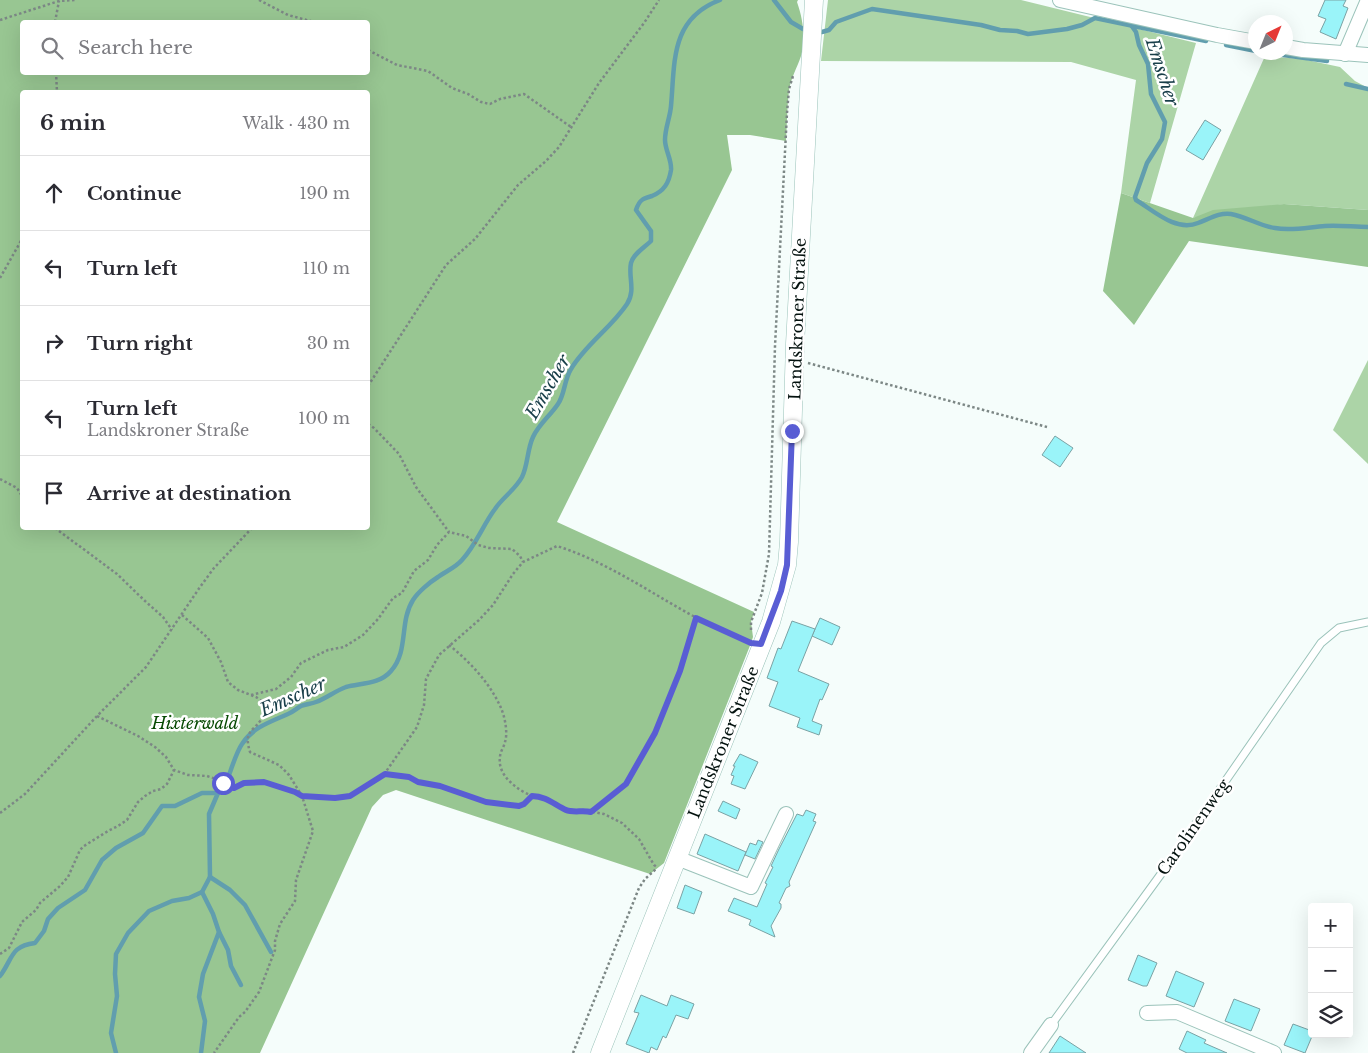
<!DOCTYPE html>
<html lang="en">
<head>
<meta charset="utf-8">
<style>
  :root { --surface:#fff; --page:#f7f7f7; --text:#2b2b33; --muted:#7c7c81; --line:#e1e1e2 }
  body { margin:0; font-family:"Libre Baskerville",serif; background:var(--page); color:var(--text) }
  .controls { position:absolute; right:15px; bottom:15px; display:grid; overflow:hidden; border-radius:5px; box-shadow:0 5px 20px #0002 }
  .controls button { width:45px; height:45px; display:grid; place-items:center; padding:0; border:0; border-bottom:1px solid var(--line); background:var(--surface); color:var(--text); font:25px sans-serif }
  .compass { position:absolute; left:1248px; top:15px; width:45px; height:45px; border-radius:50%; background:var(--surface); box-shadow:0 5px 20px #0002; rotate:43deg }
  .stop { position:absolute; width:15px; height:15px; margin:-11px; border:4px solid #595dd4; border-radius:50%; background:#fff }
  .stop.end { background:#595dd4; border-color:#fff; box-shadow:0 1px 5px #0008 }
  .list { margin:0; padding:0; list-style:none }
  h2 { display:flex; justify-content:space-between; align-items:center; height:65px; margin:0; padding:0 20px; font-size:21px }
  h2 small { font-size:16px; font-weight:400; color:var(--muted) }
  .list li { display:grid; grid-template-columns:32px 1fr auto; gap:15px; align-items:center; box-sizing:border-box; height:75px; padding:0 20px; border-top:1px solid var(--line) }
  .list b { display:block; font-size:19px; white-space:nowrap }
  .list p { margin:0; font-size:16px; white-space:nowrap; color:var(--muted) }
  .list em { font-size:16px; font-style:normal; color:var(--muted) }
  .icon { flex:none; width:28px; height:28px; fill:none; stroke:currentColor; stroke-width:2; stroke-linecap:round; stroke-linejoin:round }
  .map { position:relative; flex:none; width:1368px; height:1053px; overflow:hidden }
  .search { position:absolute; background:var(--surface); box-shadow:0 5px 20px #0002; left:20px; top:20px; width:350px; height:55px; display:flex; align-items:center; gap:12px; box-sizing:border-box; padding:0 18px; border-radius:5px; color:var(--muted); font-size:19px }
  .panel { position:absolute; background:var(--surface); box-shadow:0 5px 20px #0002; left:20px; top:90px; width:350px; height:440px; border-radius:5px }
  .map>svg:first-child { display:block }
  .green { fill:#acd4a7 }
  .forest { fill:#98c692; fill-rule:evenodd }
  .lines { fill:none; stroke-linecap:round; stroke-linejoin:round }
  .stream { stroke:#619eae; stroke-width:4.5 }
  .building { fill:#9af4f9; stroke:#7aa2a4 }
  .service-casing { stroke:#9bc3ba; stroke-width:9 }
  .minor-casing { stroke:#9bc3ba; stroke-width:16 }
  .tertiary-casing { stroke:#9bc3ba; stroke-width:19 }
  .path { stroke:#7c8785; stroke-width:2.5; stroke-dasharray:2.5 2.5; stroke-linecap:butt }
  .service { stroke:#fff; stroke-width:7 }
  .minor { stroke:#fff; stroke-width:14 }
  .tertiary { stroke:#fff; stroke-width:18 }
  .route { stroke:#595dd4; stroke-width:6 }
  .labels { text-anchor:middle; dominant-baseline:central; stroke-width:5; stroke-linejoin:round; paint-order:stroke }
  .street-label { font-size:16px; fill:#03110e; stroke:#fff }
  .park-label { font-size:16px; font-style:italic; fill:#054800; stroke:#fff }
  .water-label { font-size:18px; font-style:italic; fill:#183e49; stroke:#fff }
</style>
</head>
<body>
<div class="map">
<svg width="1368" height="1053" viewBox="0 0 1368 1053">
  <rect width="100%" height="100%" fill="#f5fdfb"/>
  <g class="green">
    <path d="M828,0H1021L1196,43L1150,203L1121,193L1136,80L1071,62L821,61Z"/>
    <path d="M1265,56L1302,59L1340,67L1355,81L1368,88V210L1284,204L1193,218Z"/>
    <path d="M1368,360V464L1333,430Z"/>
  </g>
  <g class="forest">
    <path d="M0,0H798L797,2C803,19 806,39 801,56C797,68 791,78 789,90C787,107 787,124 786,141L750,135H727L732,170L557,522L754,612L751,622L753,637L751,643L664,863L650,874L396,790L383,795L372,807L260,1053H0ZM368,22V72H22V22ZM22,92H368V528H22Z"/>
    <path d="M1121,193L1193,218L1213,210L1284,204L1368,210V267L1189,241L1134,325L1103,291Z"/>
  </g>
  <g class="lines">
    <g class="stream">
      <path d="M774,0L791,22L803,29"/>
      <path d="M1131,25L1136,32L1139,45L1148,64L1151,94L1165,122L1162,139L1147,163L1135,197L1136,200C1154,211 1176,232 1198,223C1209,219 1220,212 1231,214C1247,217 1260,226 1275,228C1292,231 1309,227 1325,226C1339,225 1354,227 1368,227"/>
      <path d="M822,32L829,30L836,22L872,9L981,25L1000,30L1017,31L1028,34L1067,29L1082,25L1095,18L1206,41"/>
      <path d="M1226,45L1256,51"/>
      <path d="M1262,52L1327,61"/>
      <path d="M1346,84L1368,89"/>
      <path d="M210,877L230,890L245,905L271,952"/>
      <path d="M219,932L228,950L231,966L241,985"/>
      <path d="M0,976C13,959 10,946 35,943L44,931L48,919L58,908L85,890L102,860L116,848L143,833L162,806H175L202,793H218"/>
      <path d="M116,1053L111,1033L117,996L115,974L116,954L128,933L149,911L172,901L189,898L202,892L210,877L209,814L218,793L224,789C229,777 235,754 242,744C253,727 270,722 288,714C293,712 297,708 301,706C306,704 311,704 316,702C327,698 335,691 346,687C362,683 380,684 391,671C409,651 399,622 413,600C418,592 430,582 438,577C446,571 455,568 462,560C476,545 483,525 495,509C502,498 515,490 522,477C528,465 527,450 533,437C539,424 550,416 558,404C565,394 564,380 571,369C586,344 611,328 627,304C636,290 628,277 631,263C633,254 645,247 651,241V231L636,210C637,207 639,202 642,200C644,198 649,197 652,196C664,191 669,183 671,170C672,160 665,150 665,140C665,128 670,118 671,106C675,62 670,19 720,0"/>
      <path d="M201,1053L205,1021L199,997L203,974L219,932L213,914L202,892"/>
    </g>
  </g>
  <g class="building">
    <path d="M1325,0H1346L1343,6L1348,8L1336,39L1320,32L1326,19L1318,16Z"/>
    <path d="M1205,120L1221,130L1203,160L1186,150Z"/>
    <path d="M1055,436L1073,448L1060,467L1042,455Z"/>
    <path d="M820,618L840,627L832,645L812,636Z"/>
    <path d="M792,621L815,629L798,671L829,684L822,700L820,699L812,721L822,725L819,735L797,727L800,718L769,706L778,682L767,678L778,648L781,649Z"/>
    <path d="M740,754L758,762L745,789L731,784L734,776L731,775L735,766H733Z"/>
    <path d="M723,801L740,809L736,819L718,811Z"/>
    <path d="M806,810L816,814L813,821L816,822L789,882L790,886L786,888L779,903L781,904V908L771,926L775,937L749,925L751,920L728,911L734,898L757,907L767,884L765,883L773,867L771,866L779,849L797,814L803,816Z"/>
    <path d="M705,834L746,852L738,871L697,854Z"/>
    <path d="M758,840L763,842L755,859L745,855L750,843L756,845Z"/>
    <path d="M685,885L702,892L694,914L677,908Z"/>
    <path d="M1138,955L1157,963L1147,986H1143L1128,980Z"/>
    <path d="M1176,971L1204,983L1194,1007L1166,996Z"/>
    <path d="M641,995L667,1006L671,995L694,1004L688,1019L676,1015L666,1038L663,1036L657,1050L651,1047L649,1053L626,1044L639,1013L634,1012Z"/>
    <path d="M1234,999L1260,1009L1251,1031L1225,1021Z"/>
    <path d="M1293,1024L1312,1031L1313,1034L1305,1053L1284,1045Z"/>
    <path d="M1187,1031L1206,1040L1204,1043L1227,1053H1187L1179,1049Z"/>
    <path d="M1060,1036L1086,1053H1049Z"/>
  </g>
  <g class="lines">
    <g class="service-casing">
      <path id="service" d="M1051,1025L1161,874L1321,643L1339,628L1368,622"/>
    </g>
    <g class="minor-casing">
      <g id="minor">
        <path d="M1060,0L1217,35L1256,42"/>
        <path d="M1286,47L1303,50L1368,55"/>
        <path d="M1345,54L1368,0"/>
        <path d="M677,858L751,887L786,814"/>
        <path d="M1147,1013L1177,1012L1274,1053"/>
        <path d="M1031,1053L1051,1025"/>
      </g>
    </g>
    <g class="tertiary-casing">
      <path id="tertiary" d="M600,1053L771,622L787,565L789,542L795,344L814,0"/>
    </g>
    <g class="path">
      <path d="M259,0L288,15L314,22"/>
      <path d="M0,20L59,1L75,0"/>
      <path d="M55,22L59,1"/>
      <path d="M368,50L397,65L428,71L452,88L468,94L481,102L490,104L500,99L524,94L571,127"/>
      <path d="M56,72L57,92"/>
      <path d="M0,278L22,239"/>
      <path d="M808,363L1047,427"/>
      <path d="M368,386L446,265L475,239L518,185L546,161L559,147L599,83L644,23L659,0"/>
      <path d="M368,424L374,428L399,454L416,487L449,532"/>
      <path d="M0,479L17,488L22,496"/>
      <path d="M55,528L117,574L145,601L163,617L172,630"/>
      <path d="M182,615L208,638L221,662L228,682L238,690L256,697L266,704C265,709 264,716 261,720C251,733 244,732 250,752L279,765L289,775L302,796L313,831L296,880L295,901L280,924L275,941V950L259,992L245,1012L239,1017L214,1053"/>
      <path d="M751,630V622L762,593L769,554L775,346L787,113L789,89L793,76"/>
      <path d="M449,645C470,662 490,683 501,708C505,717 508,733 505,742C504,747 500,752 500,757C497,776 518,790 532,796"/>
      <path d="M251,695L276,689L291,677L301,663L328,650L344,647L363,635L378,619L393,598L402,593L414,571L428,560L437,545L449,532L466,536L478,545L489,548L512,549L520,556L523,562"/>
      <path d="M97,716L138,736L155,747L166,757L174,770L188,775L207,776L219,780L229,787L235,788L244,783L264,782L295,792L302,796L322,798L350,796L385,773L417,727L424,705L426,679L439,655L479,620L493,605L513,574L523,562L557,546C607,562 649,592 695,617C712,626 730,633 748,641"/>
      <path d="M385,773L409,777L418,782L440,786L486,802L519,806L524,804L532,796H538L556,803L568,811L583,810L604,814L622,823L639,839L654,865L657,867"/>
      <path d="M591,812L626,784L655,733L680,671L696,618"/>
      <path d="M0,813L25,794L97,716L146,667L200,587L214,568L252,528"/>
      <path d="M0,954L9,948L22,922L36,910L40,903L60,886L68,877L80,850L84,846L108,831L118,826L127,820L138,802L145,796L153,791L161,789L167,784L174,770"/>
      <path d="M573,1053L639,888L645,879L656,869"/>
    </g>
    <use href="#service" class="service"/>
    <use href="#minor" class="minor"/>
    <use href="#tertiary" class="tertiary"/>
  </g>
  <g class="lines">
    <path class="route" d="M223,783L229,787L234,788L244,783L264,782L295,792L302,796L335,798L350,796L385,774L409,777L418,782L440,786L486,802L519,806L524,804L532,796C546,796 555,805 566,810C573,813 583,810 591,812L626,784L655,733L680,671L696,618L751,643L761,644L781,591L787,565L792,431"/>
  </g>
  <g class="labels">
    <g class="street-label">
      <text transform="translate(797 319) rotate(-88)">Landskroner Straße</text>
      <text transform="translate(723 742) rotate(-68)">Landskroner Straße</text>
      <text transform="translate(1193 827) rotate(-55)">Carolinenweg</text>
    </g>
    <g class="park-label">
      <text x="195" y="723">Hixterwald</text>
    </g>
    <g class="water-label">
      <text transform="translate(1162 72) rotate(72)">Emscher</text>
      <text transform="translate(548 387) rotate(-60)">Emscher</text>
      <text transform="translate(293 697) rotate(-24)">Emscher</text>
    </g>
  </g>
</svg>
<div class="controls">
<button>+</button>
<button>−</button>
<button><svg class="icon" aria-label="layers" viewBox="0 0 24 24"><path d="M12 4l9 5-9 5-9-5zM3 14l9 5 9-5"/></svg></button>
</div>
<svg class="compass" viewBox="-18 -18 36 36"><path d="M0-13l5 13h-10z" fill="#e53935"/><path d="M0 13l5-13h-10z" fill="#7c7c81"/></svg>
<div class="stop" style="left:223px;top:783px"></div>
<div class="stop end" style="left:792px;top:431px"></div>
<div class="search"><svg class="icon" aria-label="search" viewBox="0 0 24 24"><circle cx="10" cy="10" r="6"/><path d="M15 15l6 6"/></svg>Search here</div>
<section class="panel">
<h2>6 min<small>Walk · 430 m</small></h2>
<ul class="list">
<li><svg class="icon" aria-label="ahead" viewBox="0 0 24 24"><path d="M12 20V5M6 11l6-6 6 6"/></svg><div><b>Continue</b></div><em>190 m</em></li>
<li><svg class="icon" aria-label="left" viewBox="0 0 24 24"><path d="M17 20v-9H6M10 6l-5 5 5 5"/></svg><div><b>Turn left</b></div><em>110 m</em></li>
<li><svg class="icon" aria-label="right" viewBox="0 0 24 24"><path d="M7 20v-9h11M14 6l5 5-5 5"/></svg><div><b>Turn right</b></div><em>30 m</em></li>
<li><svg class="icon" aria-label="left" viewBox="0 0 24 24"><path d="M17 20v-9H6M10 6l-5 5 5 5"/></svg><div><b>Turn left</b><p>Landskroner Straße</p></div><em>100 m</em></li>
<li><svg class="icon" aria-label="arrive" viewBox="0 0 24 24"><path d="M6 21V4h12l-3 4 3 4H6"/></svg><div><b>Arrive at destination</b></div></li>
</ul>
</section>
</div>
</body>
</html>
